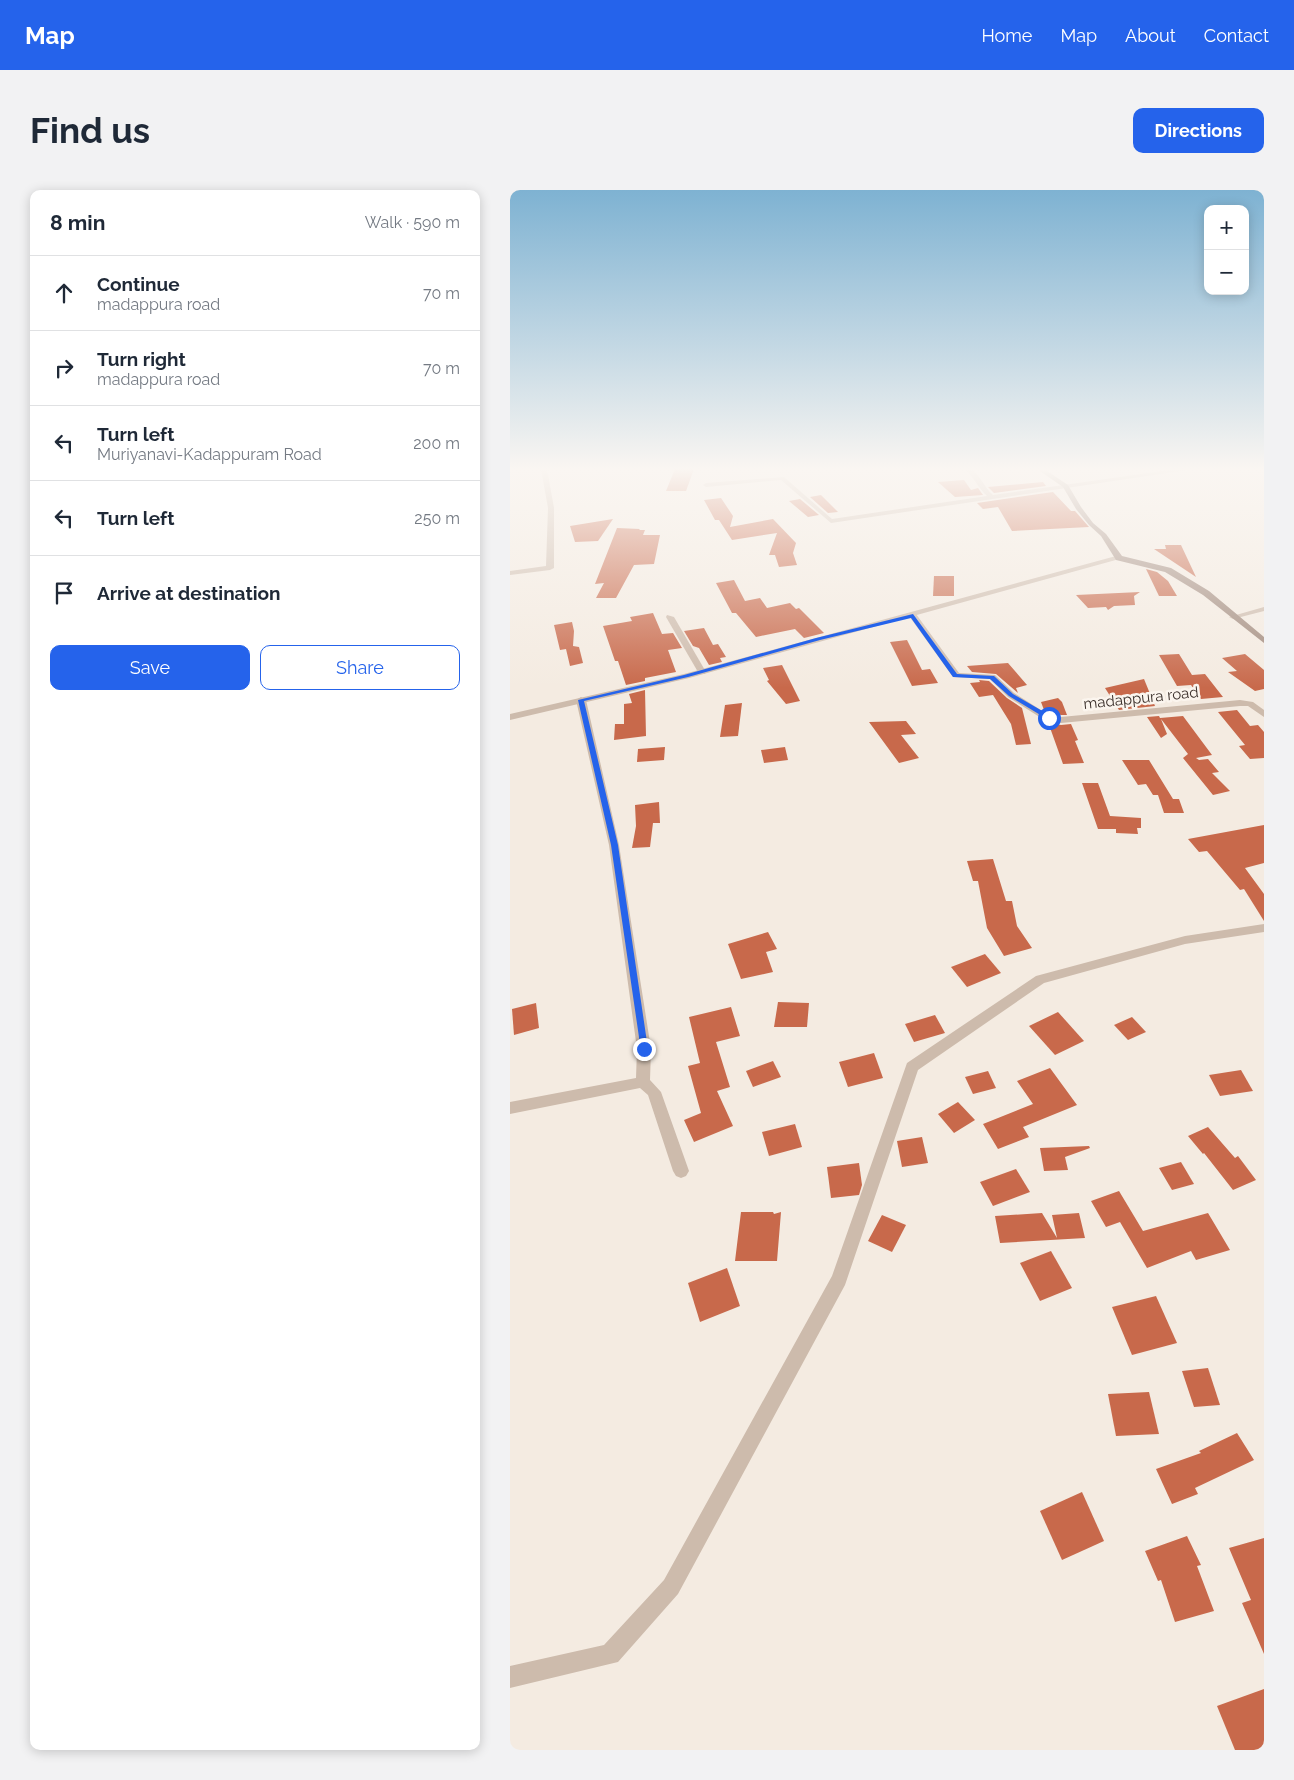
<!DOCTYPE html>
<html lang="en">
<head>
<meta charset="utf-8">
<style>
  :root { --surface:#fff; --page:#f2f2f3; --text:#1f2937; --muted:#747a83; --line:#e0e1e3; --accent:#2563eb }
  body { margin:0; font-family:Raleway,sans-serif; background:var(--page); color:var(--text) }
  .controls { position:absolute; right:15px; top:15px; display:grid; overflow:hidden; border-radius:10px; box-shadow:0 2px 12px #0003 }
  .controls button { width:45px; height:45px; display:grid; place-items:center; padding:0; border:0; border-bottom:1px solid var(--line); background:var(--surface); color:var(--text); font:25px sans-serif }
  .stop { position:absolute; width:15px; height:15px; margin:-11px; border:4px solid #2563eb; border-radius:50%; background:#fff }
  .stop.end { background:#2563eb; border-color:#fff; box-shadow:0 1px 5px #0008 }
  .list { margin:0; padding:0; list-style:none }
  h2 { display:flex; justify-content:space-between; align-items:center; height:65px; margin:0; padding:0 20px; font-size:21px }
  h2 small { font-size:16px; font-weight:400; color:var(--muted) }
  .list li { display:grid; grid-template-columns:32px 1fr auto; gap:15px; align-items:center; box-sizing:border-box; height:75px; padding:0 20px; border-top:1px solid var(--line) }
  .list b { display:block; font-size:19px; white-space:nowrap }
  .list p { margin:0; font-size:16px; white-space:nowrap; color:var(--muted) }
  .list em { font-size:16px; font-style:normal; color:var(--muted) }
  .actions { display:flex; gap:10px; padding:15px 20px }
  .actions a { flex:1; padding:11px 0; border:1px solid var(--accent); border-radius:10px; text-align:center; font-size:18px; color:var(--accent) }
  .actions .main { background:var(--accent); color:#fff }
  .icon { flex:none; width:28px; height:28px; fill:none; stroke:currentColor; stroke-width:2; stroke-linecap:round; stroke-linejoin:round }
  .map { position:relative; flex:none; width:754px; height:1560px; overflow:hidden; border-radius:10px }
  header { display:flex; align-items:center; gap:30px; box-sizing:border-box; height:70px; padding:0 25px; background:var(--accent); color:#fff }
  header strong { font-size:24px }
  nav { display:flex; gap:28px; margin-inline-start:auto; font-size:18px }
  .intro { display:flex; align-items:center; justify-content:space-between; box-sizing:border-box; height:120px; padding:0 30px }
  h1 { margin:0; font-size:35px }
  .button { padding:12px 22px; border-radius:10px; background:var(--accent); color:#fff; font-size:18px; font-weight:700 }
  main { display:flex; gap:30px; padding:0 30px }
  aside { flex:1; background:var(--surface); border-radius:10px; box-shadow:0 2px 12px #0003 }
  .map>svg:first-child { display:block }
  .building { fill:#c8694b }
  .lines { fill:none; stroke-linecap:round; stroke-linejoin:round }
  .minor { fill:#cdbbac; fill-rule:evenodd }
  .tertiary { fill:#cdbbac; fill-rule:evenodd }
  .secondary { fill:#a18a7d; fill-rule:evenodd }
  .route { fill:#2563eb }
  .labels { text-anchor:middle; dominant-baseline:central; stroke-width:5; stroke-linejoin:round; paint-order:stroke }
  .far-street-label { font-size:15px; fill:#3b302b; stroke:#fbf5ee }
</style>
</head>
<body>
<header>
<strong>Map</strong>
<nav><a>Home</a><a>Map</a><a>About</a><a>Contact</a></nav>
</header>
<div class="intro"><h1>Find us</h1><a class="button">Directions</a></div>
<main>
<aside>
<h2>8 min<small>Walk · 590 m</small></h2>
<ul class="list">
<li><svg class="icon" aria-label="ahead" viewBox="0 0 24 24"><path d="M12 20V5M6 11l6-6 6 6"/></svg><div><b>Continue</b><p>madappura road</p></div><em>70 m</em></li>
<li><svg class="icon" aria-label="right" viewBox="0 0 24 24"><path d="M7 20v-9h11M14 6l5 5-5 5"/></svg><div><b>Turn right</b><p>madappura road</p></div><em>70 m</em></li>
<li><svg class="icon" aria-label="left" viewBox="0 0 24 24"><path d="M17 20v-9H6M10 6l-5 5 5 5"/></svg><div><b>Turn left</b><p>Muriyanavi-Kadappuram Road</p></div><em>200 m</em></li>
<li><svg class="icon" aria-label="left" viewBox="0 0 24 24"><path d="M17 20v-9H6M10 6l-5 5 5 5"/></svg><div><b>Turn left</b></div><em>250 m</em></li>
<li><svg class="icon" aria-label="arrive" viewBox="0 0 24 24"><path d="M6 21V4h12l-3 4 3 4H6"/></svg><div><b>Arrive at destination</b></div></li>
</ul>
<div class="actions"><a class="main">Save</a><a>Share</a></div>
</aside>
<div class="map">
<svg width="754" height="1560" viewBox="0 0 754 1560">
  <rect width="100%" height="100%" fill="#f4ebe1"/>
  <g class="building">
    <path d="M165,279H184L176,301H156Z"/>
    <path d="M454,290L461,300L468,298L473,305L445,307L428,292Z"/>
    <path d="M533,292L536,296L484,303L478,297Z"/>
    <path d="M543,302L561,321H565L579,337L502,341L488,317L473,319L467,313Z"/>
    <path d="M311,305L328,322L318,323L300,307Z"/>
    <path d="M211,308L223,326L220,337L263,329L286,353L283,363L287,375L269,377L265,365H259L267,343L222,350L209,330H205L194,310Z"/>
    <path d="M290,309L309,325L298,327L279,311Z"/>
    <path d="M103,329L88,351L65,352L60,336Z"/>
    <path d="M107,338L130,339L129,340H135L133,345H150L144,374L124,375L106,408H86L94,393L85,394Z"/>
    <path d="M655,355H671L686,387L644,359H656Z"/>
    <path d="M636,379L647,382L658,391L667,406H649Z"/>
    <path d="M424,386H444V406H423Z"/>
    <path d="M224,390L235,411L250,408L257,418L280,413L286,419L289,418L314,443L294,448L285,439L246,447L226,423H222L206,393Z"/>
    <path d="M630,402L624,406L625,415L604,416L598,420L596,417L578,418L566,405Z"/>
    <path d="M143,423L152,444L163,443L172,458L158,460L166,482L135,488V491L116,495L108,471H105L93,436L122,431L120,427Z"/>
    <path d="M62,432L64,441L63,456L69,457L73,473L60,476L56,459L50,460L44,435Z"/>
    <path d="M194,438L203,455L208,454L216,467L210,468L212,472L199,475L189,458L183,456L174,441Z"/>
    <path d="M397,450L412,480L420,479L428,493L402,496L380,452Z"/>
    <path d="M669,464L682,485L695,484L713,507L691,509L681,495L667,496L649,465Z"/>
    <path d="M735,464L754,480V499L745,501L718,482L727,481L712,468Z"/>
    <path d="M498,473L517,495L506,498L508,503L486,484L462,482L457,476Z"/>
    <path d="M272,475L290,511L276,514L257,491L259,490L253,478Z"/>
    <path d="M634,489L645,516L609,520L595,498Z"/>
    <path d="M469,490L479,491L497,508L512,518L521,554L506,555L501,534L483,505L469,507L460,493L470,492Z"/>
    <path d="M135,500L136,546L104,550L105,534H114V514L122,513L119,504Z"/>
    <path d="M548,508L552,512L557,525H551L534,520L531,512Z"/>
    <path d="M232,513L228,546L210,547L215,515Z"/>
    <path d="M727,520L740,536L748,535L754,542V568L740,569L729,556L735,555L708,522Z"/>
    <path d="M649,526L650,528L673,526L702,565L686,568L689,570L698,569L709,582L702,583L720,601L703,605L673,568L678,564L651,529L657,544L651,548L637,527Z"/>
    <path d="M396,531L406,544L391,545L409,568L389,573L359,532Z"/>
    <path d="M538,532L551,535L561,534L568,550L565,551L574,573L553,574Z"/>
    <path d="M155,557L154,570L127,572L128,559Z"/>
    <path d="M275,557L278,570L254,573L251,560Z"/>
    <path d="M612,570H639L663,609H669L674,623H654L648,605H643L636,594L628,595Z"/>
    <path d="M572,593H588L600,626L631,628V638H627L628,644L606,643V639H588Z"/>
    <path d="M149,612L150,633H143L140,657L122,658L126,636L125,615Z"/>
    <path d="M754,635V673L735,678L754,704V731L734,699L730,700L697,661L689,662L678,649Z"/>
    <path d="M483,669L496,711H502L507,736L522,758L494,766L477,738L468,691H463L457,671Z"/>
    <path d="M258,742L267,759L256,762L263,782L231,789L218,754Z"/>
    <path d="M475,764L491,783L457,797L441,777Z"/>
    <path d="M268,812L299,813L297,837H264Z"/>
    <path d="M26,813L29,838L4,845L2,819Z"/>
    <path d="M221,817L230,846L206,852L220,897L207,901L223,936L184,952L174,930L191,923L178,876L190,873L179,827Z"/>
    <path d="M548,822L574,851L545,865L519,836Z"/>
    <path d="M425,825L435,843L404,852L395,834Z"/>
    <path d="M622,827L636,842L618,850L604,835Z"/>
    <path d="M364,863L373,888L338,897L329,872Z"/>
    <path d="M263,871L271,887L243,897L236,881Z"/>
    <path d="M540,878L567,915L513,937L519,947L488,959L473,934L523,914L507,891Z"/>
    <path d="M731,880L743,901L710,906L699,885Z"/>
    <path d="M478,881L486,898L463,904L455,887Z"/>
    <path d="M448,912L465,930L444,943L428,924Z"/>
    <path d="M285,934L292,957L259,966L252,942Z"/>
    <path d="M698,937L725,968L728,966L746,990L723,1000L694,963L693,964L678,946Z"/>
    <path d="M412,947L418,973L392,977L387,951Z"/>
    <path d="M579,956L580,958L555,967L558,980L534,981L530,958Z"/>
    <path d="M671,972L684,994L662,1000L649,978Z"/>
    <path d="M349,973L352,995L349,1005L321,1008L317,977Z"/>
    <path d="M506,979L520,1002L483,1016L470,992Z"/>
    <path d="M609,1001L633,1041L698,1023L720,1060L686,1070L681,1061L637,1078L610,1032L596,1037L581,1011Z"/>
    <path d="M231,1022H263L264,1024L271,1022L267,1071H225Z"/>
    <path d="M532,1023L547,1048L542,1025L569,1023L575,1048L490,1053L485,1026Z"/>
    <path d="M372,1025L396,1035L382,1062L358,1051Z"/>
    <path d="M541,1061L562,1098L530,1111L510,1073Z"/>
    <path d="M217,1078L230,1116L190,1132L178,1093Z"/>
    <path d="M646,1106L667,1153L622,1165L602,1117Z"/>
    <path d="M698,1178L710,1215L684,1217L672,1181Z"/>
    <path d="M639,1202L649,1244L606,1246L598,1204Z"/>
    <path d="M727,1243L744,1270L685,1298L688,1304L662,1314L646,1279L691,1263L689,1261Z"/>
    <path d="M572,1302L594,1351L552,1370L530,1321Z"/>
    <path d="M677,1346L691,1375L687,1376L704,1421L665,1432L651,1390L648,1391L635,1361Z"/>
    <path d="M754,1348V1464L732,1413L741,1410L719,1358Z"/>
    <path d="M754,1499V1560H725L707,1516Z"/>
  </g>
  <g class="lines">
    <g class="minor">
      <path d="M31,279H37L44,318V378L40,380L0,385V381L36,376L38,318Z"/>
      <path d="M455,279H462C471,287 474,297 483,305L666,279H684L321,333L271,290L196,297L193,295L196,293L274,287L322,329L477,306C468,297 464,288 455,279Z"/>
      <path d="M754,417V421L723,429L719,427Z"/>
      <path d="M400,424H406L449,483L485,485L504,503L534,522L551,527L730,510L743,512L754,520V527L738,516H730L551,533L536,530L528,526L498,507L480,489L443,487L399,426Z"/>
      <path d="M157,425L164,427L196,482L195,484L188,482L156,427Z"/>
      <path d="M71,507L76,510L109,655L141,859L140,890L151,902L179,981L176,986L171,988L166,986L163,981L138,905L130,898L0,924V912L126,888L127,859L99,655L66,510Z"/>
      <path d="M754,734V742L675,754L534,793L408,880L335,1095L168,1404L108,1472L0,1498V1476L94,1455L154,1390L322,1086L397,873L526,786L675,746Z"/>
    </g>
    <path class="tertiary" d="M606,366L613,368L179,488L0,530V524L174,484Z"/>
    <path class="secondary" d="M527,279H534L558,295L571,317L583,333L596,344L612,366L661,378L699,401L754,447V453L693,405L655,382L606,370L591,346L579,335L566,319L553,297Z"/>
  </g>
  <linearGradient id="sky" x2="0" y2="1"><stop stop-color="#7eb2d2"/><stop offset="0.56" stop-color="#faf6f2"/><stop offset="1" stop-color="#faf6f2" stop-opacity="0"/></linearGradient>
  <rect width="754" height="498" fill="url(#sky)"/>
  <path class="route" d="M403,424L447,484L484,486L503,504L541,526V529H537L499,506L480,489L443,487L401,428L310,450L178,487L74,511L108,655L138,859L137,861H131L101,655L68,510L174,485L306,448Z"/>
  <g class="labels">
    <g class="far-street-label">
      <text transform="translate(631 508) rotate(-6)">madappura road</text>
    </g>
  </g>
</svg>
<div class="controls">
<button>+</button>
<button>−</button>
</div>
<div class="stop" style="left:539px;top:528px"></div>
<div class="stop end" style="left:134px;top:859px"></div>
</div>
</main>
</body>
</html>
